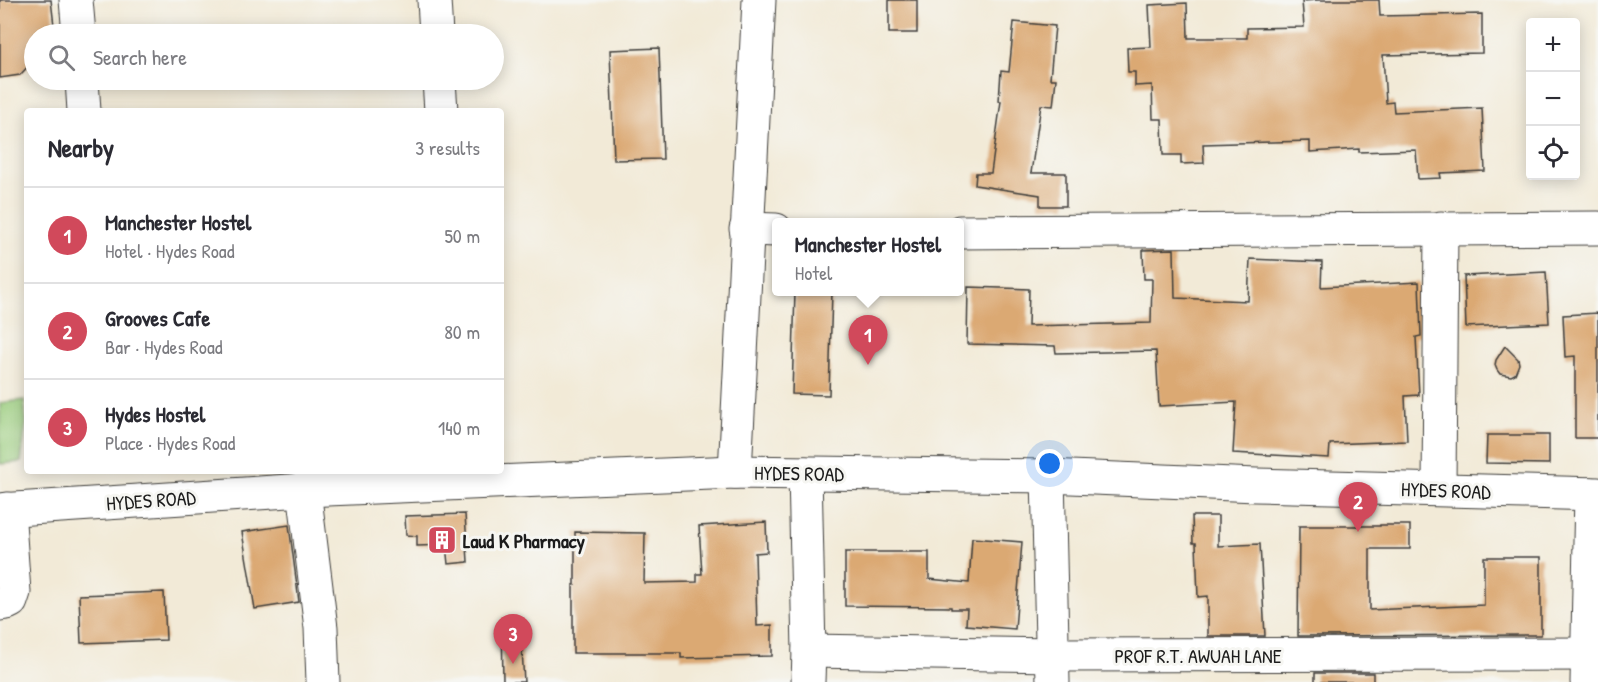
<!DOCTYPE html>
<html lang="en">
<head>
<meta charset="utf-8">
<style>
  :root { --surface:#fff; --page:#f2f2f3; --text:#2b2b33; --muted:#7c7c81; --line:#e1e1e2; --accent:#d1495b }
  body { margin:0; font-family:"Patrick Hand",sans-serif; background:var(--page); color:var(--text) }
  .controls { position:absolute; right:18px; top:18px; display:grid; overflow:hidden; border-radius:6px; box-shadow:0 3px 15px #0003 }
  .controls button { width:54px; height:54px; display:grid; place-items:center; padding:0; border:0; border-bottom:2px solid var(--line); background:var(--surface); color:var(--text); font:30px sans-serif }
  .you { position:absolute; left:1050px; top:464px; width:21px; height:21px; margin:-15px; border:4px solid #fff; border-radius:50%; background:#1a73e8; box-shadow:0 0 0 9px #1a73e833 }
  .badge { display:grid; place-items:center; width:39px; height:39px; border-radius:50%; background:var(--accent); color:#fff; font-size:20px; font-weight:700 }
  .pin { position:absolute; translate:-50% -50px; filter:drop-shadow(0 2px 3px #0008) }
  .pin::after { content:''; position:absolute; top:32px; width:21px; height:18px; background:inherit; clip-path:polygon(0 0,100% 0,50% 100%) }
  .popup { position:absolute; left:772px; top:218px; width:192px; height:78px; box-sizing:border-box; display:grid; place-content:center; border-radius:6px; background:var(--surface); filter:drop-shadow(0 2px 4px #0005); font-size:20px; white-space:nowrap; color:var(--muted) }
  .popup b { font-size:22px; color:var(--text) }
  .popup::after { content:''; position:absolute; left:50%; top:100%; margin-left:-12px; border:12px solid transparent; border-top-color:var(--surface) }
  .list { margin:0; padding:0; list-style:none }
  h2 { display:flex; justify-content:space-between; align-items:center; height:78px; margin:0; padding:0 24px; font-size:26px }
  h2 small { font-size:20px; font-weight:400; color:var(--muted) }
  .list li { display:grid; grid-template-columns:39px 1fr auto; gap:18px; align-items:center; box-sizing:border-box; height:96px; padding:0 24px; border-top:2px solid var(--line) }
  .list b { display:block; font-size:22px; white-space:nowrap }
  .list p { margin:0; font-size:20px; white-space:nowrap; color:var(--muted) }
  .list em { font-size:20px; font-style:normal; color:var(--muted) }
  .icon { flex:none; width:33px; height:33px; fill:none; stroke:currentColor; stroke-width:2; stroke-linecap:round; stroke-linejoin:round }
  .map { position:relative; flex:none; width:1598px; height:682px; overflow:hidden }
  .search { position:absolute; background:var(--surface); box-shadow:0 3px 15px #0003; left:24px; top:24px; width:480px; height:66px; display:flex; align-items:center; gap:15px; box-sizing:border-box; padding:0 21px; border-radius:33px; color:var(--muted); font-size:22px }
  .panel { position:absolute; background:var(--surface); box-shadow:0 3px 15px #0003; left:24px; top:108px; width:480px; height:366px; border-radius:6px }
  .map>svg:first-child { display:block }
  .green { fill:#99cc7c; stroke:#5a744c; stroke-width:1.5 }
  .building { fill:#dba973 }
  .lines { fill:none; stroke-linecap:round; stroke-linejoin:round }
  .minor-casing { stroke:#3c3b38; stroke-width:35 }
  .minor { stroke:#fff; stroke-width:33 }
  .labels { text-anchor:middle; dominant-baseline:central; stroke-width:6; stroke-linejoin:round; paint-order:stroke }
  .street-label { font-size:20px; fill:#1c1c1c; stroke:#f6f6f2 }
  .poi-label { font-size:20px; font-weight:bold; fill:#1c1c1c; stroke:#f6f6f2; text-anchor:start }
</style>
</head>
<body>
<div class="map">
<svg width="1598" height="682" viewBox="0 0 1598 682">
  <rect width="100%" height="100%" fill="#f6f6f2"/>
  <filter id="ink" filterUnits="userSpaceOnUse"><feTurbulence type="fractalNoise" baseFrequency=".0167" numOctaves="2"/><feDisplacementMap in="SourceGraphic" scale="12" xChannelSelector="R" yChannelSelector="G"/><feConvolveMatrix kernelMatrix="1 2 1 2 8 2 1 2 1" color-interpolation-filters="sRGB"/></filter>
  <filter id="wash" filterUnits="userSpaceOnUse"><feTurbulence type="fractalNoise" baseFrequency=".008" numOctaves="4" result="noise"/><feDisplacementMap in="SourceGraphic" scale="24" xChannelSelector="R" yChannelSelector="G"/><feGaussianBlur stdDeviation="1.35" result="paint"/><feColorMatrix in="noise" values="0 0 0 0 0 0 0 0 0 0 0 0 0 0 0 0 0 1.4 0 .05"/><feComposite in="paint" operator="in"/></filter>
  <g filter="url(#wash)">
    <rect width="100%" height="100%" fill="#f2ead7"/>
    <path class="green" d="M24,400L26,423L21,462L0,464V403Z"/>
    <g id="blocks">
      <g class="building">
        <path d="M0,0H51L55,34H34V60L20,75L0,78Z"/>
        <rect x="889" y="0" width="28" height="33"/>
        <path d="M1318,0H1379L1380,16L1482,14V53L1383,55L1386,103L1393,102L1394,112L1482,108L1485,171L1440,173L1441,178L1418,179L1416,150L1359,152V149L1310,152V141L1203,144L1204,163L1181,164V155H1163L1162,119H1153L1152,85L1135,86V72H1128L1127,48L1151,47L1149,5L1187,3L1188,38H1247V28L1304,27L1302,1Z"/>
        <path d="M1014,22L1055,26L1050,79H1056L1053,106L1041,105L1031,173H1066V206H1040V195L975,185L976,173H991L1001,101H999L1001,71L1009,72Z"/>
        <path d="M659,48L663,159L614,160L610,50Z"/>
        <path d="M1174,249L1175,298L1248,301L1250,259L1322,262L1321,287L1419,282L1421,336L1416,337L1419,395L1405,396L1407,441L1330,444L1329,458L1233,453L1236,402L1159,406L1156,351L1056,353L1055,346L967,344L968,287L1029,289L1028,326L1151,323L1152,279H1144L1143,250Z"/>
        <path d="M1546,272L1549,323L1466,327L1464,276Z"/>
        <path d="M795,291H832L829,395L792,394Z"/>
        <path d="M1598,313V438H1575V356L1565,357L1563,315Z"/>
        <path d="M1505,346L1518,359L1519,364L1515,374L1511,376L1500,374L1497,370L1495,365L1496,360Z"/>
        <path d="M1487,435H1549V464L1486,463Z"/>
        <path d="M465,514L468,562L448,564L446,545L417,546V536L406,535L405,516Z"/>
        <path d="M1192,516H1218V546L1260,544L1265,636H1208V596L1198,597L1196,543H1193Z"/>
        <path d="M766,522L767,552L755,553L757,626L772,625V656L681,658V653H573V585H575V532L645,533L644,583L697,582V574H702L699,526Z"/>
        <path d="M289,525L299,602L255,609L242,532Z"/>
        <path d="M1380,525H1410V549H1370V610L1484,605V557H1541V635L1298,636L1299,526H1380Z"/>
        <path d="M972,538L1022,542L1015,629L966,625L967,609H951V607L845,606V552H929V579L969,583Z"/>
        <path d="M164,592L166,640L81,643L79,595Z"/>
        <path d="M520,618L524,682H503L502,619Z"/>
        <rect x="1315" y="673" width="58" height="9"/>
      </g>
    </g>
  </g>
  <g filter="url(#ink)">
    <use href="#blocks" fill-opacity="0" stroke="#3c3b38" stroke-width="1.5"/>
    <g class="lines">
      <g class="minor-casing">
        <g id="minor">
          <path d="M76,0L79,34"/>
          <path d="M434,0L436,34"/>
          <path d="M82,80L84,111"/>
          <path d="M439,80L441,111"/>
          <path d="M746,229L776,230"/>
          <path d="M960,232L1598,228"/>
          <path d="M735,472L759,0"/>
          <path d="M805,473L809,651L808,682"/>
          <path d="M1048,476L1053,682"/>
          <path d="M1439,489L1441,228"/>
          <path d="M304,490L321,628L323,682"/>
          <path d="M0,510L304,490L735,472L1048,476L1256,485L1598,494"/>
          <path d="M0,604L7,603L11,601L14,592L8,509"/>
          <path d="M809,651L1053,655L1588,654"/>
          <path d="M1587,682L1591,494"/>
        </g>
      </g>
      <use href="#minor" class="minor"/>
    </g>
  </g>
  <defs>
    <g id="building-square" transform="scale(1.5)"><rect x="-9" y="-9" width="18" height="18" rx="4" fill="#d1495b" stroke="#f6f6f2"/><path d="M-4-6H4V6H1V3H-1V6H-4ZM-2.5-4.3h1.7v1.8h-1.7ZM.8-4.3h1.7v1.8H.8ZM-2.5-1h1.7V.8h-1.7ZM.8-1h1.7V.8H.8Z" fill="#fff"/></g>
  </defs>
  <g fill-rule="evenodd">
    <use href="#building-square" x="442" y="540"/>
  </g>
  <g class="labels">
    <g class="street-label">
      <text transform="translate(799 473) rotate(1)">HYDES ROAD</text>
      <text transform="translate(1446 490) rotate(2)">HYDES ROAD</text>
      <text transform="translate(151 500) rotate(-4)">HYDES ROAD</text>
      <text x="1198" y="655">PROF R.T. AWUAH LANE</text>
    </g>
    <g class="poi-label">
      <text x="463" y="540">Laud K Pharmacy</text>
    </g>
  </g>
</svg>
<div class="controls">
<button>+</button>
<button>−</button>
<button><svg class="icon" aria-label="locate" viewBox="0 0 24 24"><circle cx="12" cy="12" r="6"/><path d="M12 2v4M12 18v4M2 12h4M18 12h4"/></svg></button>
</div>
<div class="you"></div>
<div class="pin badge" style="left:868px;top:365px">1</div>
<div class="popup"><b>Manchester Hostel</b>Hotel</div>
<div class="pin badge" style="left:1358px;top:532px">2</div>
<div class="pin badge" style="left:513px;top:664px">3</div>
<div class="search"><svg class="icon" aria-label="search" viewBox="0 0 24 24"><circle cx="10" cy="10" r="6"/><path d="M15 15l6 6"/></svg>Search here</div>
<section class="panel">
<h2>Nearby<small>3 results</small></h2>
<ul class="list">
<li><span class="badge">1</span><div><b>Manchester Hostel</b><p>Hotel · Hydes Road</p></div><em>50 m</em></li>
<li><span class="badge">2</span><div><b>Grooves Cafe</b><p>Bar · Hydes Road</p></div><em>80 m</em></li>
<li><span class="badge">3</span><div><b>Hydes Hostel</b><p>Place · Hydes Road</p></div><em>140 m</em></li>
</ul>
</section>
</div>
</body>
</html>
